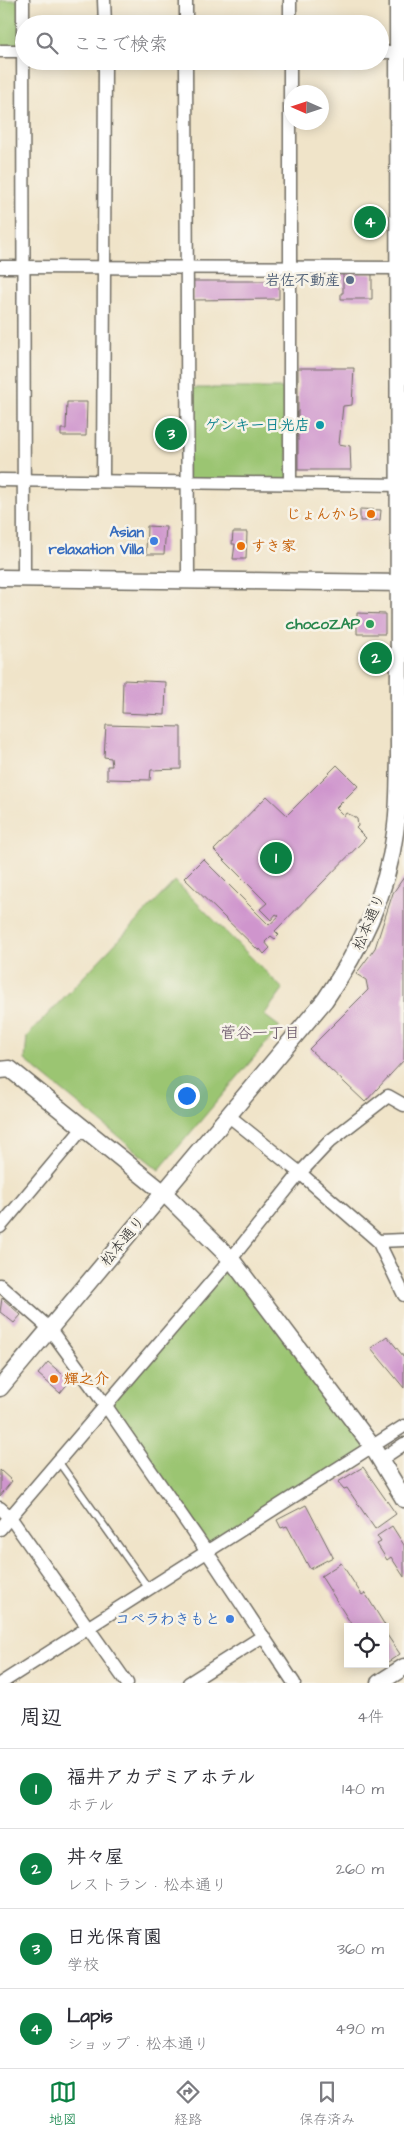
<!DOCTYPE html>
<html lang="ja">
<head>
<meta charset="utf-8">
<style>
  :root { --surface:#fff; --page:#f7f7f7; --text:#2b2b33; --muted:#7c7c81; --line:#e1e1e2; --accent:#0b8043 }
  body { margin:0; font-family:"Architects Daughter","Klee One",sans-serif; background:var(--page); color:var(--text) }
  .controls { position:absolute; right:15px; bottom:15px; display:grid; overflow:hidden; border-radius:0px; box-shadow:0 2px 12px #0003 }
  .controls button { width:45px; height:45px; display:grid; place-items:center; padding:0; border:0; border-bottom:1px solid var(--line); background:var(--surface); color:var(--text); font:25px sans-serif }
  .compass { position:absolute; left:284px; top:85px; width:45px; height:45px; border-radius:50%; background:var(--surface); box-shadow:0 2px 12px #0003; rotate:273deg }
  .you { position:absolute; left:186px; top:1095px; width:18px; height:18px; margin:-12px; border:4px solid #fff; border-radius:50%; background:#1a73e8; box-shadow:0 0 0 8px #1a73e833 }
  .badge { display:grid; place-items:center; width:32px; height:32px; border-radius:50%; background:var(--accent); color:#fff; font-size:16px; font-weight:700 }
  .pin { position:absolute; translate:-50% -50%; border:2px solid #fff; box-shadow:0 1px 5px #0006 }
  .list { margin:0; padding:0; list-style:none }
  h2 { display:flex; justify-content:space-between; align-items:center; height:65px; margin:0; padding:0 20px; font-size:21px }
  h2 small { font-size:16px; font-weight:400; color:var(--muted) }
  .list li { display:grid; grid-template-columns:32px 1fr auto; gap:15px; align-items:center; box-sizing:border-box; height:80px; padding:0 20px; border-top:1px solid var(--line) }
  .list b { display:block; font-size:19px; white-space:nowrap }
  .list p { margin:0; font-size:16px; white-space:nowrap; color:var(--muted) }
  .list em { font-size:16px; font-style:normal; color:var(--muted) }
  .icon { flex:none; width:28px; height:28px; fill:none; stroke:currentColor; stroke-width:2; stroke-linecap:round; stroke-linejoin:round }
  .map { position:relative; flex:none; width:404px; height:1683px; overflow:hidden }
  .search { position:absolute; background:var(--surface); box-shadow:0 2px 12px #0003; left:15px; right:15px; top:15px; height:55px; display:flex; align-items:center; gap:12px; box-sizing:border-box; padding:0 18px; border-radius:28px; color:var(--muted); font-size:19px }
  .sheet { height:385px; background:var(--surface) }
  nav { display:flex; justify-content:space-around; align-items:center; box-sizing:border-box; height:70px; border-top:1px solid var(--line); background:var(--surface); font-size:14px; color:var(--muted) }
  nav a { display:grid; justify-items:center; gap:2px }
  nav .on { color:var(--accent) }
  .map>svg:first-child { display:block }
  .green { fill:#9bc572; stroke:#63784e }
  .building { fill:#cf95cd }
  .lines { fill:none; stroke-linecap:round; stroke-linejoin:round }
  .service-casing { stroke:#706c62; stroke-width:9 }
  .minor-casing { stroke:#706c62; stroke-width:15 }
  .tertiary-casing { stroke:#706c62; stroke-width:19 }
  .service { stroke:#fff; stroke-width:6 }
  .minor { stroke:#fff; stroke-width:12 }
  .tertiary { stroke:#fff; stroke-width:16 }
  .service-dot { fill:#5c6f8a; stroke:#f7f3e8; stroke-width:2 }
  .culture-dot { fill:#0f9aa8; stroke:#f7f3e8; stroke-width:2 }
  .food-dot { fill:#e8710a; stroke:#f7f3e8; stroke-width:2 }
  .shop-dot { fill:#3f7fe0; stroke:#f7f3e8; stroke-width:2 }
  .leisure-dot { fill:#2e9e5b; stroke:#f7f3e8; stroke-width:2 }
  .labels { text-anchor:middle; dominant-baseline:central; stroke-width:5; stroke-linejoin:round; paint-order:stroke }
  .service-label { font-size:15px; font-weight:bold; fill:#4e5e75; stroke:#f7f3e8; text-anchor:end }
  .culture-label { font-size:15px; font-weight:bold; fill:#0d838f; stroke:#f7f3e8; text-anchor:end }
  .food-label { font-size:15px; font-weight:bold; fill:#c56008; stroke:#f7f3e8; text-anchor:start }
  .shop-label { font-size:15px; font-weight:bold; fill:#366cbe; stroke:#f7f3e8; text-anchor:end }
  .leisure-label { font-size:15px; font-weight:bold; fill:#27864d; stroke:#f7f3e8; text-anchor:end }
  .street-label { font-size:15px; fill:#2b2b2b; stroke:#f7f3e8 }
  .neighbourhood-label { font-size:16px; fill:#645064; stroke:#f7f3e8 }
</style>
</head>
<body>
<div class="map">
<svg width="404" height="1683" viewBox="0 0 404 1683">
  <rect width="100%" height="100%" fill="#f7f3e8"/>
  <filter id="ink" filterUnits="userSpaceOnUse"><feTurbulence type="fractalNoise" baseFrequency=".02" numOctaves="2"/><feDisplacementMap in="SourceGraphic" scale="10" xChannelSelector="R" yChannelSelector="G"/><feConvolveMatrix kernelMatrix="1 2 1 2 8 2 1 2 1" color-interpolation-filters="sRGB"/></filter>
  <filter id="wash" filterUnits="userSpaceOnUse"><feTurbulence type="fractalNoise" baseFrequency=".0096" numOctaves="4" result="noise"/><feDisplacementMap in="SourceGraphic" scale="20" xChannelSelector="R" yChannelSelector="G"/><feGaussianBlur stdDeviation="1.12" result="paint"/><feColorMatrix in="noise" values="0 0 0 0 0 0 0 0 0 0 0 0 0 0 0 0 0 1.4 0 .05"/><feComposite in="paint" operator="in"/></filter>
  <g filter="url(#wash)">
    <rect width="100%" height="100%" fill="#f0e4c9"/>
    <g class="green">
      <path d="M0,0H23L22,51H0Z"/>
      <path d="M187,388H283L290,483L187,482Z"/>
      <path d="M175,881L283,989L264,1015L280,1027L159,1170L25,1060L27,1036Z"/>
      <path d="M231,1259L367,1449L212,1548L106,1406Z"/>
    </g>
    <g id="blocks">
      <g class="building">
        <path d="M343,273L372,274V299H341V293H343Z"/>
        <path d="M193,281H279V299L193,300Z"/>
        <path d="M298,368H354L352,405L343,406L339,444L350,446L351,470H298Z"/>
        <path d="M67,402H87L86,436H61V429H66Z"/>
        <path d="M360,509L381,510L380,520L360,521Z"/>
        <path d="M147,526L166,527L164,554H146Z"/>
        <path d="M233,532H247L246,559H233L235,544H232Z"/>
        <path d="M357,613L385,614V634H357Z"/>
        <path d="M123,680L166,682L165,715L122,713Z"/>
        <path d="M106,725L181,727V769L151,770L150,780L107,779V766H112L111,758L104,757Z"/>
        <path d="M337,765L358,786L336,808L344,816L346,813L353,816L357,819L358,826L356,828L366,838L275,931L279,935L275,939L271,936L265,942L270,948L264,954L260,949L259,951L184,878L203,859L269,925L279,916L276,914L271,920L260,909L267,903L214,850L267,796L287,815Z"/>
        <path d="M404,877V1060L365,1102L309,1049L368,990L366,980L356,974L375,948L393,893Z"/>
        <path d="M2,1298L21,1315L14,1323L0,1312Z"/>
        <path d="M387,1336L404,1357V1388L371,1348Z"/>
        <path d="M48,1362L70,1381L60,1393L38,1374Z"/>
        <path d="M363,1467L396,1514L375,1529L347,1488L344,1489L338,1482Z"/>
        <path d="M0,1470L12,1481L0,1496Z"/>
        <path d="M306,1505L333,1557L310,1569L287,1526L281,1528L277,1520Z"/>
        <path d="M392,1526L404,1545V1577L391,1557L387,1560L377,1544L381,1542L377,1536Z"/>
        <path d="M341,1563L362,1595L365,1593L386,1627H353L321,1576Z"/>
        <path d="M385,1632L400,1654L385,1664Z"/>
      </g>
    </g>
  </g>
  <g filter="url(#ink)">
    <use href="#blocks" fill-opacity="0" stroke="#706c62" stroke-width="1"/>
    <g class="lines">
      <g class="service-casing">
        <path id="service" d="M58,1461L149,1589"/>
      </g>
      <g class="minor-casing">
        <g id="minor">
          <path d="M23,0L24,579"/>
          <path d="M104,0L105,24"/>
          <path d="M290,0V24"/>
          <path d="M186,24V0"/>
          <path d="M0,51H24"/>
          <path d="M380,52H404"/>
          <path d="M186,61L188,581"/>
          <path d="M0,267L404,268"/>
          <path d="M0,480L404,485"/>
          <path d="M103,481L105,61"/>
          <path d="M290,483V61"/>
          <path d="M229,1116L300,1173L378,1241L404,1295"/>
          <path d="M0,1227L83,1128"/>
          <path d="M378,1241L404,1240"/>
          <path d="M0,1285L49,1328L106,1406L207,1552L294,1683"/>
          <path d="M380,1460L404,1444"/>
          <path d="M0,1508L10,1517L127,1683"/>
          <path d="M0,1529L231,1259L300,1173L330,1141L388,1096L404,1105"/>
          <path d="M1,1683L404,1426"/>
          <path d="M189,1683L263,1636"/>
        </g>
      </g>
      <g class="tertiary-casing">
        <g id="tertiary">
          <path d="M0,578L404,583"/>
          <path d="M0,1070L10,1069L164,1193L231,1259L372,1446L404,1499"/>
          <path d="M0,1388L325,1000C360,949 387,895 395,833C399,808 398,782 399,757L398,0"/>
          <path d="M379,1683L404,1667"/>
        </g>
      </g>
      <use href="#service" class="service"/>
      <use href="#minor" class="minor"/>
      <use href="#tertiary" class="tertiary"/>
    </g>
  </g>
  <circle class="service-dot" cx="350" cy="280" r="5"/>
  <circle class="culture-dot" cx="320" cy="425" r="5"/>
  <g class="food-dot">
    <circle cx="371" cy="514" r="5"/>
    <circle cx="241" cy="546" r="5"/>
    <circle cx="54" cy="1379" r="5"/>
  </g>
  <g class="shop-dot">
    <circle cx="154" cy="541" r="5"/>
    <circle cx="230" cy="1619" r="5"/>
  </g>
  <circle class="leisure-dot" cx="370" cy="624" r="5"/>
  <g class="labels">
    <g class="service-label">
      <text x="340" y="280">岩佐不動産</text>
    </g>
    <g class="culture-label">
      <text x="310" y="425">ゲンキー日光店</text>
    </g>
    <g class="food-label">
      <text x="361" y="514" text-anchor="end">じょんから</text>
      <text x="251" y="546">すき家</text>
      <text x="64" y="1379">輝之介</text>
    </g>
    <g class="shop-label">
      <text x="144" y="532">Asian<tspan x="144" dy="17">relaxation Villa</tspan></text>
      <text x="220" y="1619">コペラわきもと</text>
    </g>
    <g class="leisure-label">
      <text x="360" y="624">chocoZAP</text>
    </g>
    <g class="street-label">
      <text transform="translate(369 922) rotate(-67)">松本通り</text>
      <text transform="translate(123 1241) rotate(-50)">松本通り</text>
    </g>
    <g class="neighbourhood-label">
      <text x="260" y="1033">菅谷一丁目</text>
    </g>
  </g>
</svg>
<div class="controls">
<button><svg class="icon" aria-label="locate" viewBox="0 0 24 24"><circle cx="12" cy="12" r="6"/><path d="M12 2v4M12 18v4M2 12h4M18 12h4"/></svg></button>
</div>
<svg class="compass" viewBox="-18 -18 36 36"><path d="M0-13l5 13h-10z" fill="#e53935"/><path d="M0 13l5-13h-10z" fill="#7c7c81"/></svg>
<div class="you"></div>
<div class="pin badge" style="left:276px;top:858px">1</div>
<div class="pin badge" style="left:376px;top:658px">2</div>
<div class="pin badge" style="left:171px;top:434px">3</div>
<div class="pin badge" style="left:370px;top:222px">4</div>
<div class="search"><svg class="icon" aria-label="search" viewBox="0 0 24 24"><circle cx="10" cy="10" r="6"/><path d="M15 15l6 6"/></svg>ここで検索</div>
</div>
<section class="sheet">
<h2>周辺<small>4件</small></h2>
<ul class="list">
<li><span class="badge">1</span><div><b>福井アカデミアホテル</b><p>ホテル</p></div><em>140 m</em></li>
<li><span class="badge">2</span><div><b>丼々屋</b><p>レストラン · 松本通り</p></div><em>260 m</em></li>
<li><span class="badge">3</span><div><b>日光保育園</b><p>学校</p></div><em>360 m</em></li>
<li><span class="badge">4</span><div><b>Lapis</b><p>ショップ · 松本通り</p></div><em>490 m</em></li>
</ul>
</section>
<nav>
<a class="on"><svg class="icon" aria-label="map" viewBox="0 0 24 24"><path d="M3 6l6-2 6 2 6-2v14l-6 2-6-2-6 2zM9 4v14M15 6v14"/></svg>地図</a>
<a><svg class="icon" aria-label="directions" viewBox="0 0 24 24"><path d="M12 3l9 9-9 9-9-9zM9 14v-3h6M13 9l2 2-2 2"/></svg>経路</a>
<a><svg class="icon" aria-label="saved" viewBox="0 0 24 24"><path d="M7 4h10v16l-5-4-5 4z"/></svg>保存済み</a>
</nav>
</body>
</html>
